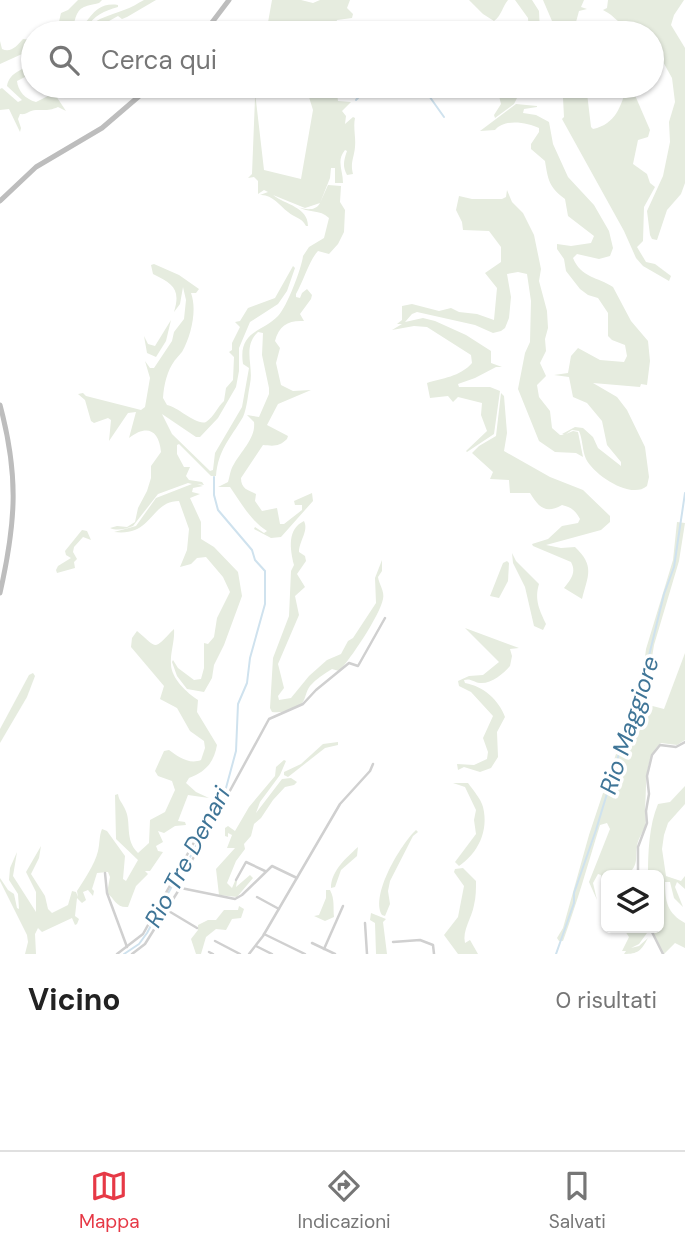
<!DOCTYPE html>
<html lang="it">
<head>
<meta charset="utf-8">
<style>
  :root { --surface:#fff; --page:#f2f2f2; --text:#222; --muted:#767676; --line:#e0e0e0; --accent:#e63946 }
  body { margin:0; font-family:"DM Sans",sans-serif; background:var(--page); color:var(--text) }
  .controls { position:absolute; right:21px; bottom:21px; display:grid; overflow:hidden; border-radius:10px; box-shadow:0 2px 5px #0004 }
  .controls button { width:63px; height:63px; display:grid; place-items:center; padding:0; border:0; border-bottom:2px solid var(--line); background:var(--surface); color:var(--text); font:35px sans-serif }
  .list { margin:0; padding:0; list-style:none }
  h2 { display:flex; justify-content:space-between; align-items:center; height:91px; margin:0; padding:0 28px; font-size:30px }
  h2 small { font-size:23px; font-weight:400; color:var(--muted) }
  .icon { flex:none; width:38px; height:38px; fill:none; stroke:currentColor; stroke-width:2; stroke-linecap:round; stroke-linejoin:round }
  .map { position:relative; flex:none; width:685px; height:954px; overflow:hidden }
  .search { position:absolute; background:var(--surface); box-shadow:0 2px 5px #0004; left:21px; right:21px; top:21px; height:77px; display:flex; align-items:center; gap:18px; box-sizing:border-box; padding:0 24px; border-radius:38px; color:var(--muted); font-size:26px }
  .sheet { height:196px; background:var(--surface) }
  nav { display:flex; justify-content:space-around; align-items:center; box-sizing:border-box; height:98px; border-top:2px solid var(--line); background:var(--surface); font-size:19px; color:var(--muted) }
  nav a { display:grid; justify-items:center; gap:4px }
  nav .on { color:var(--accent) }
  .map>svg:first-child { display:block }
  .green { fill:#e6ecdf }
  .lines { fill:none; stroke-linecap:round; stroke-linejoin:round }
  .stream { stroke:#cfe2ee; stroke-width:2 }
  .minor { stroke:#d0d0d0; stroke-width:2.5 }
  .secondary { stroke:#bdbdbd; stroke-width:5 }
  .labels { text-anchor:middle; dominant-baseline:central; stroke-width:7; stroke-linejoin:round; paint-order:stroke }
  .water-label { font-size:24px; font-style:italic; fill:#3f7597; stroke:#fff }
</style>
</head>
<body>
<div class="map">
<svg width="685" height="954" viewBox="0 0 685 954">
  <rect width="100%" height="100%" fill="#fff"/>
  <g class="green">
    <path d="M78,0H102L99,3C84,7 78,5 74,24L60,33H41L45,29L57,30L61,13L68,10Z"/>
    <path d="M144,0H156L127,17L122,19L118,16L109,21L108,26L104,22L96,33H71C91,27 90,1 118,5V7C104,11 94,15 87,28C99,17 109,16 124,10C131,8 138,3 144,0Z"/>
    <path d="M272,0H301L313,3L320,0H350L347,8L353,14L352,18L337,20L333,33H297V31L267,28Z"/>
    <path d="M469,0H508C502,7 502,15 494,21L483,14Z"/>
    <path d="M515,0H532L539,11L540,33H529L528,18Z"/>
    <path d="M543,0H584L581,7L587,9L579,11L576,22L583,30V33H552V21Z"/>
    <path d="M608,0H684L674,15L671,25L685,48V183L681,194L667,210L657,240L652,239L650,235L647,211L663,176L670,142L669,122L675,102L672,78L652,42V33H638L635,24C614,25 619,18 603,10L607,8Z"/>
    <path d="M23,39L33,40V49L0,64V41L2,49C11,53 17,46 23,39Z"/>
    <path d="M33,62V73L17,81C18,91 25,99 36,102L54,93L66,111L58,107C49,111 45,110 36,110C29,110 28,115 20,114L18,119L21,128L20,132L9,109L0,110V89L2,88L18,102L22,100L7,86C10,71 23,71 33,62Z"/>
    <path d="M238,86L253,93L255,92L264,170L301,179L313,110L308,94L299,86H336L338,101L351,102L342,111L346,116L345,124L353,117L355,118C353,128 356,137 355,147C354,158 350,163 353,174L347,175C342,166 344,160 347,151L345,150C336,161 343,170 343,183H335V168H331L330,178L320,203L328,185L341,186L340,202L345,210L344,232L338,244L329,254L318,251C310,259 303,282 296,294V297L300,298L302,293L307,289L312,295L311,299L300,314L304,321C289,320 279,325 275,341L280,348L276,363L281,385L293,391L311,390L278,404L267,425L288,436L287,439C279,447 273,446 263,445L241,478C241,489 248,490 256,494L255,501L262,511L277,508L280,524H284L302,510V505H295L294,501L312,493L313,501L281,537L271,538L254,529L255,527L264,533L267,531C251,521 241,503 230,487H218L228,482C230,476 230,470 234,464C241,451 256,438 254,422L247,415L259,417L269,394V388L262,355L263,333L258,332C242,347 254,366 250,384C248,394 247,408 243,417C230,439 218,450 216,476H211L179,444L177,445V454L184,467H190L186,476L189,480L202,482L204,485L197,484L203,486L193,488L192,492L200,494L190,498L201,522V539L214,547L238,572L242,596L224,645L214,665L212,678L204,692L187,689L177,676L172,662L173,660L178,668L194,680L201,679L204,668V643L208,644L214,637L217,618L230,592L223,577L206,557L197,558L191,564L180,567L187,550L189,529L179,501C150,501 153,537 114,532L136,526L156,498L192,484L188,483L158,494L133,526C126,529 117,531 110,528L117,526L127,527L135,522L138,508L147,491L151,478V466L161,452C159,430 147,424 129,438L136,412L128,413L109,441L111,420L108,418L94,423L91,421L85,400L78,394L83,393L86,396L141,410L145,407L150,378L145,361L150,368H154L172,341L174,332L184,319L186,300L183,287L180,304L174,312C181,289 173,284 153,274L151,265L154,264L179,275L199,289L196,293H191C197,309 192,334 182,352C181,353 176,359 175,360C167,371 164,384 163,398L167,405C178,407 197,426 206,422C215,416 217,407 224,401L226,388L233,380L234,357L229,352L232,350V343L240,327L235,322L240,321L248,308L275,298L293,266L295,268L287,291L278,304L250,322L239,348V371L236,387L218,418L200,437H196L162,414L172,434L210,471L213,470L215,453L242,407L249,368L243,364C238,331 261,333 278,316C287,307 302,267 303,256L309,247L324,238L329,218C320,209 308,213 298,207C306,210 316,211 320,203L305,208L273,195C286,205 308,207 308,226H306C301,217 295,218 288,212C279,205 272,194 260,195L268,192L264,190L258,194V181L254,177L248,178L252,174L255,98Z"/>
    <path d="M502,86H542L535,95L517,98L514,104L495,118L494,115L501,104L498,92Z"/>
    <path d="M557,86H589L587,93L591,127L593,129C616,124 621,106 627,86H631L650,130L648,137L638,140L633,164L647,174L650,183L655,187L644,207L643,241L637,247L646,262L655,264L671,276L669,281L643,266L636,258L624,231L562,119L564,117L563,98Z"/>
    <path d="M516,104L537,106V107L524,109L523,113L536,115L549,122L553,144L568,177L594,205L609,231L613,248L610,256L599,259L577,254L573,258C581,278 598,277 613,287L631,321L648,341L650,361L647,385L641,384L640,387L593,383L617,397L627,410L645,447L649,477L647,486C631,500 594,475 586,459C582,450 583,440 579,431L572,430L566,434L573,431L578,432L583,457L576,453L555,452L539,441L518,389L525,353L530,342L531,301L527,274L518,272L507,274L511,297L509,318L505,328L501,331L493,333L475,325L417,312L412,314L405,322L423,318L435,321L466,335L491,351V363L502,367H496L475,378L458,384L459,387H490L500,391L494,434L467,452L466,451L487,431L481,415L482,403L458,397L453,402L448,396L430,398L427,383C442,378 460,377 472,363L471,355L427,327L414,326L392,330L402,324H397L402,320V306L412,304L439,311L451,308L459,312L477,314L494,320L497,288L485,273L501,262V247L489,231L463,230L462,222L456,210L459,196L472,199H502L506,197L507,190L512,202L523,213L534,235L541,269L539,281L547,311L548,328L545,339L546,351L540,363L546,376L537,385L539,397L550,411L552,428L560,435H564L562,434L575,427L583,428L593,437L598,448L621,466V462L607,445L602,421L587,403L573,397L569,377L554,375L568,373L571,356L578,348L600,360L624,362L627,356L625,345L612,340L608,336V313L598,298L588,295L580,289L566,271L564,259L557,249V244L571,246L591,243L594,236L568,216L565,199C549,187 548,180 545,161L531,149V144L539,132V128C528,123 505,118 495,130L480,131Z"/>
    <path d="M171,320L166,341L156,357L147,353L144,336L148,344L155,346Z"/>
    <path d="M501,393L504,396L507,433L504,451L550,477L583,490L610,516V522L601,530L546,545L561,548L575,547C595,566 588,575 582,599L564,588C570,580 577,573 571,562L533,546L532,544L548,539L562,526L578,523L580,519C576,511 571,507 562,505C546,514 539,508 530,493H510L509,480L490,479L493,472L472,453L479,446L496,436Z"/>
    <path d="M304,521C309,531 299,541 299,552L305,556L306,561L297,574L305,587L295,596L299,615L278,664L284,688L278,696L279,700L291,698L309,676L327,660L341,654L348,641L353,638L376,603L375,578L382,560V571L378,577C379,584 385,592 383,599C380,615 350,660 339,671L332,669C324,674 316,679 310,686C306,691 306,697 303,702C296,711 282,713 272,712L270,708L273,658L289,616L291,571L294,565C290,549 287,529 304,521Z"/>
    <path d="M677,522L685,523L679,561L654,645L648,682L639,701L641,703L664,709L685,653V740L677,745L661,743C643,758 647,788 645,809C645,815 647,820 645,826C643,833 638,838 637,846C635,860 639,863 628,875H606V893L601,875L598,874L593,883L597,900L589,882L610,829L607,823L600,825C588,864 577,903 563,941H559L557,938L563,928L589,835L623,733L633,696L642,681L646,649L673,560Z"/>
    <path d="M82,530L87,531L91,540L83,537L74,547L73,552L77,559L74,562L75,568L57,573L56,570L58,566L71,558L66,555L65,551Z"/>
    <path d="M512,553L516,561L539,584C534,600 540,611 546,624L543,630L534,626L525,587L513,563Z"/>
    <path d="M507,561L509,563L508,581L499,598L490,596L503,563Z"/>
    <path d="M465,628L519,648L510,649L512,656L510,666C503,674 491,684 480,683C473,682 471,678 464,680L465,683C483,686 499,700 505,717L497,732L498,757L491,768L480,772L464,767L458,770L457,764L474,765L487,759L488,752L483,738L493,716L471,692L459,686L458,681L469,676L483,675L499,662Z"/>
    <path d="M174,629C175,641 170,653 171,664C171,678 187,693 198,700L197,712L217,745C214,763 205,772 189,778L186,783L196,792L209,798L188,795L178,821L185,822L186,825L175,826L164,833L158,831L163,842L156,846L158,851L163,852L150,871H145L148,874L136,886L128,907C116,908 115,899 107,893L110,877L108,872L97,873L92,889L94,891L93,896L88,890L83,892L86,900L82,903L77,898L75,916L79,919L77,924L75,925L72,918L42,932L38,928L35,934L36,954H25L28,942L27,935L0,881V878L8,890L14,894L17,908L19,909L18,894L9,880L10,868L17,852L13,876L36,912V892L26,872L41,846L39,858L31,874L45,896L48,909L52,913L68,905L72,891L76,892L78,897L77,891C84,880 95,864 98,851C100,843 99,836 102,829L107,831L125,856L123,879L126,881L138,860L116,839L115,795L118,794C119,801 122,802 125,809C132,823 124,839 138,853L149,843L150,820L165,812L175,790L172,781L158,776L155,771L164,751L169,750C177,756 189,765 201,760L205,748L204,741L190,731L177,708L160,699L164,686L131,647L132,638L137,631C159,649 152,651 174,629Z"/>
    <path d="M33,673L35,676L27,697L0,743V729L29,675Z"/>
    <path d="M338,742V745L325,748L288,777L284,775V772L301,764L323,744Z"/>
    <path d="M284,760L286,761L280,775L260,802L256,813L282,779L291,778L297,782L294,785L285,787L273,800L261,818L254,824L251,836L244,844L245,849L236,861L227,883L232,888L235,881H237L236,887L250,875L253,878L237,897L219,895L216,869L235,848H227L232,835L228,833V837L225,836V828L228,826L235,831L249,807L275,776L276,767Z"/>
    <path d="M453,783H468C473,790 481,799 483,807C489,831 478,853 459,866L455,862L476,834L474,820L476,810L465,787Z"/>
    <path d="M685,786V804L668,823L664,835L662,849L666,876L681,881L685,876V889L677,882L675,887L683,907L674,898L670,882H665C665,901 667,913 685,923V948L675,943L664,954L653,933V928H659V875H648C648,853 649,825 658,804L670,802Z"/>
    <path d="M416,830L418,832L413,836L390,881L388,891L390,904L385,916L382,915C370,895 401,844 416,830Z"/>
    <path d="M358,847L357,856L341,870L335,887L331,888C331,871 346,858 358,847Z"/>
    <path d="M463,868L476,881C476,889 476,897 474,905C472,918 462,930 465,943L470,940L478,954H458L444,935L458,917L464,886L454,872L455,869Z"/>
    <path d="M326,890H330C335,899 333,908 334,917L325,921L314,916L319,915L326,898Z"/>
    <path d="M239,906L244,909L241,918L232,919L226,930L216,929L206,937L201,954H196L191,939L198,930V925L208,920H216L224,910H238Z"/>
    <path d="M371,913L386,919L383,922L387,954H376L375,923L370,920Z"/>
    <path d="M623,928H644L647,933L639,944L631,948L639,946L648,938C641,951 638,954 624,954L626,951H622L629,937Z"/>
  </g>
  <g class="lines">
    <g class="stream">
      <path d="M422,86L444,117"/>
      <path d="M356,100L369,86"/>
      <path d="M124,954L139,944L147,933L172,886L184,869L226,788L236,751L238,704L247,683L250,658L265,604V571L255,560L252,550L218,510L214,495V477"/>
      <path d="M556,954L574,903V893L596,830L635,701L646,679V668L664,594L674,567L685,493"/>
    </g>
    <g class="minor">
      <path d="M105,873L107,893L127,947"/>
      <path d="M638,875V847L647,823L646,811L649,794L647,776L652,755L660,745L676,747L685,742"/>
      <path d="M236,880L246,862L265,871"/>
      <path d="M171,886L235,899L242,895L272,866L297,878"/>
      <path d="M178,886L269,719L303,704L316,690L349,663L358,666L385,618"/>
      <path d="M257,897L279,909"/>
      <path d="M167,910L197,928"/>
      <path d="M365,923L367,954"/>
      <path d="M650,928L663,954"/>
      <path d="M264,934L305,954"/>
      <path d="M215,941L240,954"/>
      <path d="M393,942L420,940L433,945L434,954"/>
      <path d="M312,943L335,954"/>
      <path d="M256,946L272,954"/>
      <path d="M324,949L343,906"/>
      <path d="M209,952L213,954"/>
      <path d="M117,954L143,934L217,801"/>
      <path d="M132,954L145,944L180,888"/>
      <path d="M249,954L263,936L340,804L370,771L373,764"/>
    </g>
    <g class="secondary">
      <path d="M204,33L229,0"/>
      <path d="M0,201L36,167L102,128L151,86"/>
      <path d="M0,405C19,476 16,522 0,593"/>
    </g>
  </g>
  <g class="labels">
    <g class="water-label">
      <text transform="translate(629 725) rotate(-72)">Rio Maggiore</text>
      <text transform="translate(187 857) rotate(-62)">Rio Tre Denari</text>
    </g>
  </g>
</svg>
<div class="controls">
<button><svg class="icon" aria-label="layers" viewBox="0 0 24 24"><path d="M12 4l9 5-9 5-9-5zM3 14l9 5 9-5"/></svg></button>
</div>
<div class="search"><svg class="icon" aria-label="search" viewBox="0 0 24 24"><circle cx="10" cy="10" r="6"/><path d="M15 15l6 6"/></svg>Cerca qui</div>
</div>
<section class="sheet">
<h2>Vicino<small>0 risultati</small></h2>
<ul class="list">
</ul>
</section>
<nav>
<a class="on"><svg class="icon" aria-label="map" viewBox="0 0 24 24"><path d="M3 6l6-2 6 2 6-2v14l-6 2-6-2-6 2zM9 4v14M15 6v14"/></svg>Mappa</a>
<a><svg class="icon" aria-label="directions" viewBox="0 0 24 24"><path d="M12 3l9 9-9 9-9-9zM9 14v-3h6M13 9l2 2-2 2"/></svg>Indicazioni</a>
<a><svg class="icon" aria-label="saved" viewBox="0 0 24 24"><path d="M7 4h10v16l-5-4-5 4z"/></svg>Salvati</a>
</nav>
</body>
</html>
